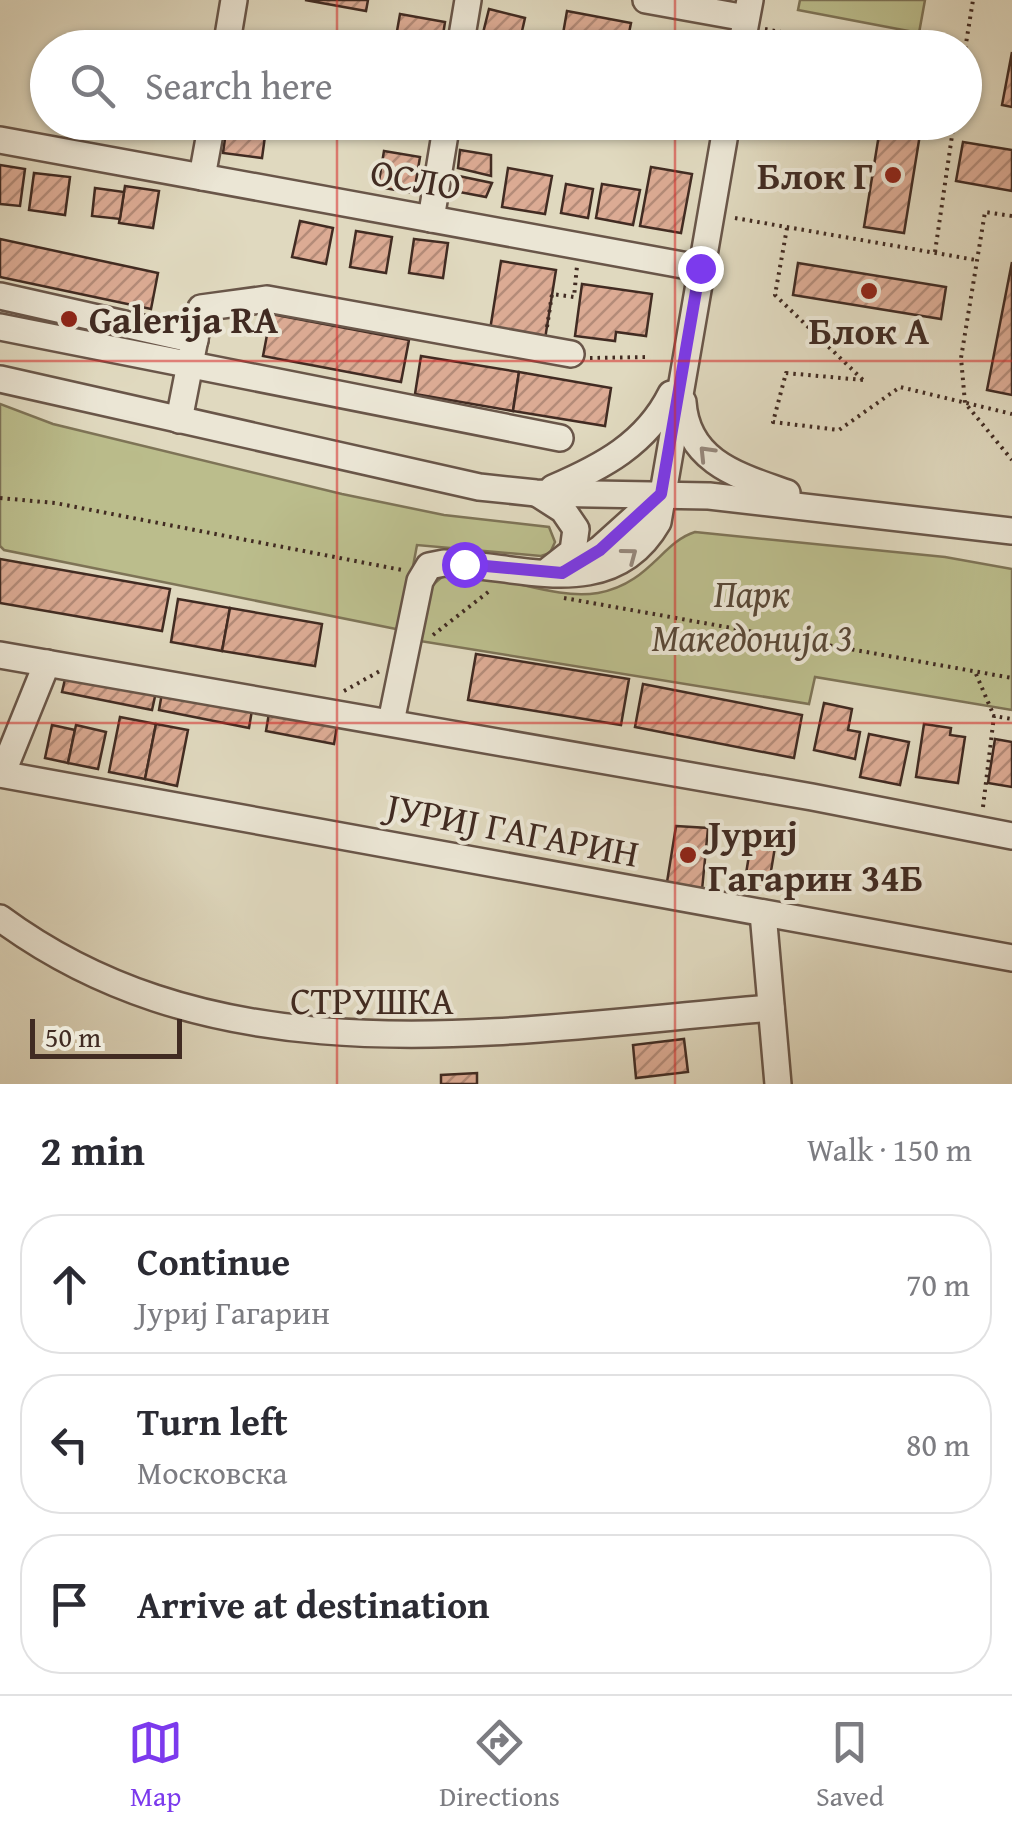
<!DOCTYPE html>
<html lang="en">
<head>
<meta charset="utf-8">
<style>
  :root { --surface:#fff; --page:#f2f2f3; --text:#2b2b33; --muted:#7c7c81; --line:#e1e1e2; --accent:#7c3aed }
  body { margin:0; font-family:"Gentium Book Plus",serif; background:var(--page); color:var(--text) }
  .scale { position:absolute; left:30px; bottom:25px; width:152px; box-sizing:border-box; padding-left:10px; border:5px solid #412b22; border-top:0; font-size:28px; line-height:35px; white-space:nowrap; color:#412b22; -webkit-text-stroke:8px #ebe6d5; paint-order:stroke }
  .stop { position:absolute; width:30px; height:30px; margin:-22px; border:8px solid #7c3aed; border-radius:50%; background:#fff }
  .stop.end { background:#7c3aed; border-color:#fff; box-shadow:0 2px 10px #0008 }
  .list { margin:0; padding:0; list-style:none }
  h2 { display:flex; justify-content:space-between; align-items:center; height:130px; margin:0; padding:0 40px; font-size:42px }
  h2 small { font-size:32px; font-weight:400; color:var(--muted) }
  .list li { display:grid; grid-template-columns:65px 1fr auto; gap:30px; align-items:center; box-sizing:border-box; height:140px; margin:0 20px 20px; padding:0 20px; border:2px solid var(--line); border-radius:40px }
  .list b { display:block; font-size:38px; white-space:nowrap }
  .list p { margin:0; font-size:32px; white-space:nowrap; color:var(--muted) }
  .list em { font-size:32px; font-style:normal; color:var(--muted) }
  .icon { flex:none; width:55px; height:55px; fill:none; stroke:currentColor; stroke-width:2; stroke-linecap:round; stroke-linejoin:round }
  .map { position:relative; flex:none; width:1012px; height:1084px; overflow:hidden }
  .search { position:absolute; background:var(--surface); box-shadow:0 2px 8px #0004; left:30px; right:30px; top:30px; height:110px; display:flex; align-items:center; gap:25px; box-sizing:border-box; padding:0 35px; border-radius:55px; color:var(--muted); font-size:38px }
  .sheet { height:610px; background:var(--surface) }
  nav { display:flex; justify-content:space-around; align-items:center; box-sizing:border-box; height:140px; border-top:2px solid var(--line); background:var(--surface); font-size:28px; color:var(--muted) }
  nav a { display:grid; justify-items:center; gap:5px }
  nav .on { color:var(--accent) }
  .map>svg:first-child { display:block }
  .green { fill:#bbbd8c; stroke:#7e7457; stroke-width:2.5 }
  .building { fill:url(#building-hatch); stroke:#412b22; stroke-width:2.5 }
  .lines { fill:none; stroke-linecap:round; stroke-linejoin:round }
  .minor-casing { stroke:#695649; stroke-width:30 }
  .path { stroke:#412b22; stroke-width:4; stroke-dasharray:2.5 5; stroke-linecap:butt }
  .minor { stroke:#ebe6d5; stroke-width:25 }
  .oneway { stroke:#96887c }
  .route { stroke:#7c3aed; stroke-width:12 }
  .grid { fill:none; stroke:#d62828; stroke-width:2.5; stroke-opacity:0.55 }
  .poi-dot { fill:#8f2418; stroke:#ebe6d5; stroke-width:4 }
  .labels { text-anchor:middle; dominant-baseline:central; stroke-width:8; stroke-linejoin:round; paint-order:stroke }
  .poi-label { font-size:38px; font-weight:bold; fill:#412b22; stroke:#ebe6d5; text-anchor:start }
  .street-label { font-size:38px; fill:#412b22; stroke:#ebe6d5 }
  .park-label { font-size:38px; font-style:italic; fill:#594837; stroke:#ebe6d5 }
</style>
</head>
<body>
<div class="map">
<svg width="1012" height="1084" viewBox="0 0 1012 1084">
  <defs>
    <pattern id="building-hatch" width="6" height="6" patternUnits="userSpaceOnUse" patternTransform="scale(2.5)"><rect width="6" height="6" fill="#dcab94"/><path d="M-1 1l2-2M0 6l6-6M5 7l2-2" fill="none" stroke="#b48b78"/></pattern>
  </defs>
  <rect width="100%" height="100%" fill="#e0d9bf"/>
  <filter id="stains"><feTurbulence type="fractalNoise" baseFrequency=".002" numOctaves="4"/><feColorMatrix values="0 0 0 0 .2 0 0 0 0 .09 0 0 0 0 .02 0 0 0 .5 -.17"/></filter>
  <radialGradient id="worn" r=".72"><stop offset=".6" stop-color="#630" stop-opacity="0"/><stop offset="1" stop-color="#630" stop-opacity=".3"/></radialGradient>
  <g class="green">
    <path d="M800,0H925L919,33L798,10Z"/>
    <path d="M0,404L53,424L342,494L444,515L549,527L555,542L550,553L541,556L417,545L401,630L4,550L0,546Z"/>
    <path d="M695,532L945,557L1012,569V710L815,677L809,704L420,641L429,588L442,577C492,567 546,601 598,593C649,584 662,542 695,532Z"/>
  </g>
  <g class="building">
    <path d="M305,0H368L366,11Z"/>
    <path d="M489,9L525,18L520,40L483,33Z"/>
    <path d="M567,11L631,23L626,48L561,45Z"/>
    <path d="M400,14L445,22L441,48H394Z"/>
    <path d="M1012,52V107L1002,105Z"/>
    <path d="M881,122H922L904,233L864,227Z"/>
    <path d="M227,124L266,129L262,158L223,153Z"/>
    <path d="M963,142L1012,150V191L956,181Z"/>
    <path d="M460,150L491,155V176L458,168Z"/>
    <path d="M384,151L420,157L414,193L378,187Z"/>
    <path d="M0,165L25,169L20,206L0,204Z"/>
    <path d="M651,167L692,174L681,233L640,226Z"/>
    <path d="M508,168L552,176L545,214L502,207Z"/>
    <path d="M34,173L70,177L65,215L29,210Z"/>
    <path d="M454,175L492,183L486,197L454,191Z"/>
    <path d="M566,184L593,189L588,218L561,213Z"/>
    <path d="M602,184L640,190L633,225L596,218Z"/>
    <path d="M125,186L159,191L153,228L119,223Z"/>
    <path d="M95,188L124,192L120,219L92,216Z"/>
    <path d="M300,221L333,228L326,264L292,257Z"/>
    <path d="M356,231L392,237L386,273L350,267Z"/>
    <path d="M0,239L158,273L151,309L0,277Z"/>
    <path d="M414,239L448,243L443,278L409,273Z"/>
    <path d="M501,261L556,270L545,339L490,330Z"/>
    <path d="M1012,262V395L987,390Z"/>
    <path d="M798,263L946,287L941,319L793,295Z"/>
    <path d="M582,284L652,294L646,336L616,332L615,341L575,336Z"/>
    <path d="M271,314L409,340L401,382L263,356Z"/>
    <path d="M421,356L519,372L513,411L415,394Z"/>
    <path d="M519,372L611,388L605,426L513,411Z"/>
    <path d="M0,559L170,589L162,631L0,603Z"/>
    <path d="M178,599L230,608L222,651L171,642Z"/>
    <path d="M230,608L322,624L315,666L222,651Z"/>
    <path d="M476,654L629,679L621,725L468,700Z"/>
    <path d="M66,675L156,692L152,710L62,692Z"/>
    <path d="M643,684L802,715L794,758L635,727Z"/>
    <path d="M162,693L252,710L249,728L159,710Z"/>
    <path d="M824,703L852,709L848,730L860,732L855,759L814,750Z"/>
    <path d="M269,713L337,726L334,744L266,731Z"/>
    <path d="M120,717L156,724L145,779L109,772Z"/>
    <path d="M156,724L188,730L177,786L145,779Z"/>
    <path d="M924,724L951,728L950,735L965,737L958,783L916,777Z"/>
    <path d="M52,725L75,730L68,763L45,758Z"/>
    <path d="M76,725L106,732L98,769L68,763Z"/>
    <path d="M869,734L909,742L900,785L860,777Z"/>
    <path d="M995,739L1012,742V787L988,783Z"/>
    <path d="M676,826L708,828L702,890L667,882Z"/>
    <path d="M753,831L777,835L768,889L744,886Z"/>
    <path d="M684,1039L688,1072L636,1078L633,1045Z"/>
    <path d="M477,1073V1084H441V1075Z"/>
  </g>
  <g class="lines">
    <g class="minor-casing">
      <g id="minor">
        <path d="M646,0L746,18"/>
        <path d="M226,48L234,0"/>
        <path d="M460,48L468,0"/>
        <path d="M741,48L750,0"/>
        <path d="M0,140L699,268"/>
        <path d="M202,177L212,122"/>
        <path d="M431,219L447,122"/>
        <path d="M0,296L195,340"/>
        <path d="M0,327L560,438"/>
        <path d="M0,379L479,487L536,493L709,496L1012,531"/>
        <path d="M683,402C687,462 739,476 787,493"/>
        <path d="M179,420L201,308L267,299L571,354"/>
        <path d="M553,488C602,467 646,444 671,394"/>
        <path d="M538,494L563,510L576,529L573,551L550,569"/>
        <path d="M567,571L600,549L661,494"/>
        <path d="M0,655L812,797L1012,836"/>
        <path d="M391,722L420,581L429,566L444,563C521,565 611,604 658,522L727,122"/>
        <path d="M0,774L1012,958"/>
        <path d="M2,774L47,663"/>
        <path d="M763,913L778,1084"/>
        <path d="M0,918C225,1084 506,1030 771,1008"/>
      </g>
    </g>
    <g class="path">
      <path d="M765,29L864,48"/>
      <path d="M964,56L973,0"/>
      <path d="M1012,216L985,212L961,358L965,403L1012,460"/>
      <path d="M735,218L976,260"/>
      <path d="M787,228L775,295L863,380"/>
      <path d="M935,252L954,122"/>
      <path d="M547,327L552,294L574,297L577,266"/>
      <path d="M590,358L650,357"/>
      <path d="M863,380L786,373L773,422L839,430L900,387L1012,414"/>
      <path d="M0,498L55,503L402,570"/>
      <path d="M564,598L1012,678"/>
      <path d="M433,635L492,589"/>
      <path d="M976,674L994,716"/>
      <path d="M344,691L380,671"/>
      <path d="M983,807L994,716L1012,719"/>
    </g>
    <use href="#minor" class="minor"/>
  </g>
  <defs><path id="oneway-chevron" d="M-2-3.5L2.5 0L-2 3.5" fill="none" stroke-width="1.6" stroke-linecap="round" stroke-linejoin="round" transform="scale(2.5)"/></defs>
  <g class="oneway">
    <use href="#oneway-chevron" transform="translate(706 453) rotate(-134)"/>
    <use href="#oneway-chevron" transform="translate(630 555) rotate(-37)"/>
  </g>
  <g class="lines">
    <path class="route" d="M464,564L562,573L600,550L661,494L700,268"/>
  </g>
  <path class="grid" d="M337,0V48M675,0V48M337,122V1084M675,122V1084M0,361H1012M0,723H1012"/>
  <g class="poi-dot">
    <circle cx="893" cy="175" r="10"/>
    <circle cx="869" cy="291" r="10"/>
    <circle cx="69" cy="319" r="10"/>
    <circle cx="688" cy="855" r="10"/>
  </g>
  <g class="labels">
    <g class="poi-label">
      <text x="873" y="175" text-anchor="end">Блок Г</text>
      <text x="89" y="319">Galerija RA</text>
      <text x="869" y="330" text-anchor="middle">Блок А</text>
      <text x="708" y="833">Јуриј<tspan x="708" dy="44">Гагарин 34Б</tspan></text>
    </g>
    <g class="street-label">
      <text transform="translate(416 178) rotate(10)">ОСЛО</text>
      <text transform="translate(513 829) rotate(11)">ЈУРИЈ ГАГАРИН</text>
      <text x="372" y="1000">СТРУШКА</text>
    </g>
    <g class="park-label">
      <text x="752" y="593">Парк<tspan x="752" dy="44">Македонија 3</tspan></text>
    </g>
  </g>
  <rect width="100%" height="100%" filter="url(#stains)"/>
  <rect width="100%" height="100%" fill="url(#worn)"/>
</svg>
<div class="scale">50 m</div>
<div class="stop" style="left:464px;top:564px"></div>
<div class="stop end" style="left:700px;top:268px"></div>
<div class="search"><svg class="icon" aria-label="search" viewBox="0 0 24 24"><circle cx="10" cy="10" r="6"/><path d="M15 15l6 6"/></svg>Search here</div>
</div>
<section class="sheet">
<h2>2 min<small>Walk · 150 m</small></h2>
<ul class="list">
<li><svg class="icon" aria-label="ahead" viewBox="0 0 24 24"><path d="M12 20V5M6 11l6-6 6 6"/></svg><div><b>Continue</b><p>Јуриј Гагарин</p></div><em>70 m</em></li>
<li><svg class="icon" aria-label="left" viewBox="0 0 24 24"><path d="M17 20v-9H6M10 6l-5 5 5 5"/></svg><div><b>Turn left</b><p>Московска</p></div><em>80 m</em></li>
<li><svg class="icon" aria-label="arrive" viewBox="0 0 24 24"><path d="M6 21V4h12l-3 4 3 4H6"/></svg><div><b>Arrive at destination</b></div></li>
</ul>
</section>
<nav>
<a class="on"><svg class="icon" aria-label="map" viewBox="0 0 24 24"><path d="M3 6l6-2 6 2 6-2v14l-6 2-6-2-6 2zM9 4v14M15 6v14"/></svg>Map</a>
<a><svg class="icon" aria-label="directions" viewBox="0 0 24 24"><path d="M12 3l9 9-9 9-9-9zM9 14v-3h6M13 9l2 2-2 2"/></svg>Directions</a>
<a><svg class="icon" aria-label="saved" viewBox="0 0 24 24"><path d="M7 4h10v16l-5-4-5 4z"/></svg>Saved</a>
</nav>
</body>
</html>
